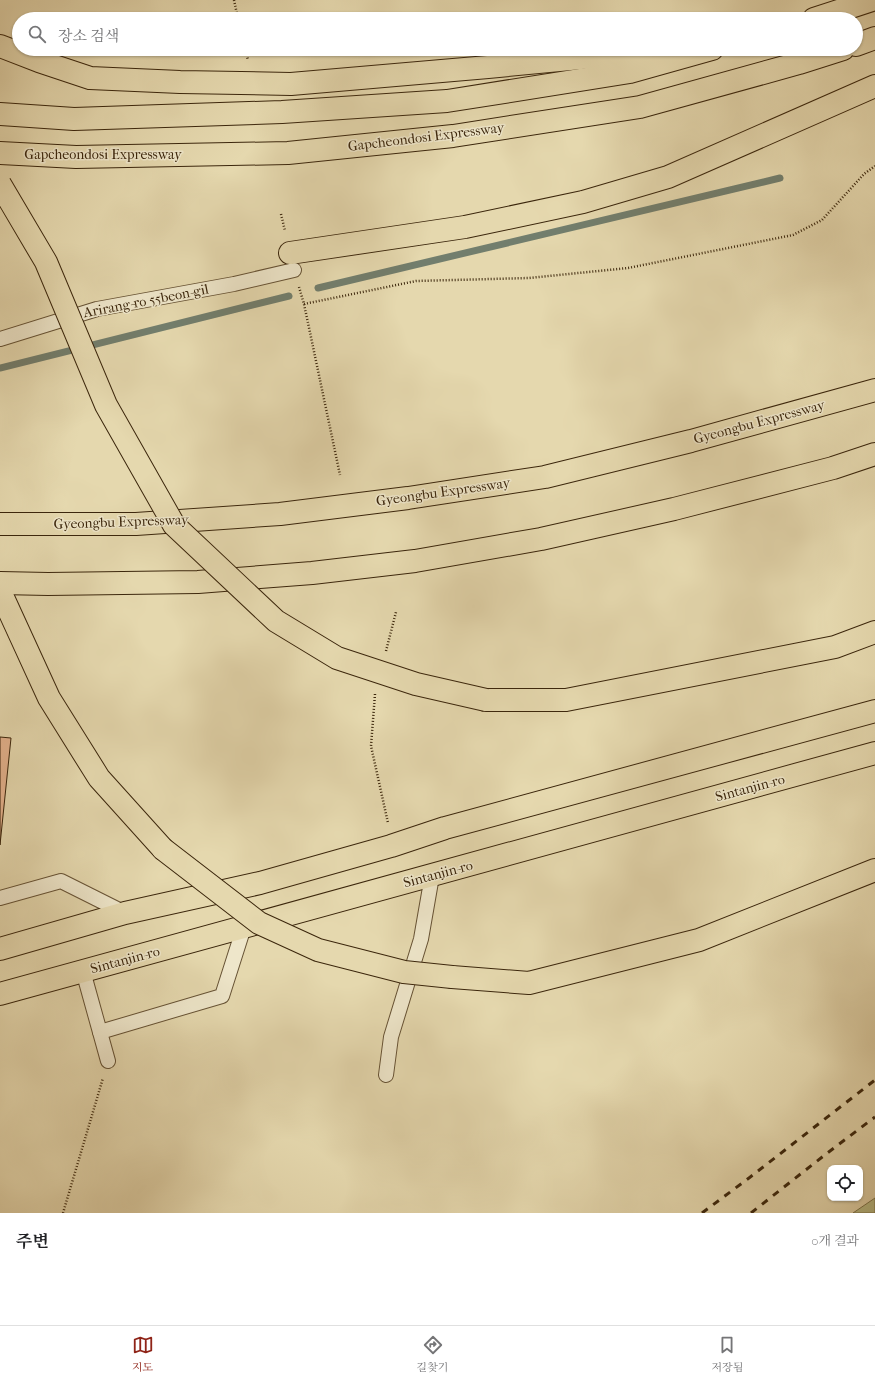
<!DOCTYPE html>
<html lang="ko">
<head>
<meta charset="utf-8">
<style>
  :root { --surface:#fff; --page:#f2f2f2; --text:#202124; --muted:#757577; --line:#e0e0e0; --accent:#8f2418 }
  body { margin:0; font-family:"IM FELL French Canon","Noto Serif KR",serif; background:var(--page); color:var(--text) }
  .controls { position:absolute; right:12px; bottom:12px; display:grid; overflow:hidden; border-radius:8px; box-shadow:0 1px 3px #0004 }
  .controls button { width:36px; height:36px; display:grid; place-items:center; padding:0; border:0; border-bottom:1px solid var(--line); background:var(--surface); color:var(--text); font:20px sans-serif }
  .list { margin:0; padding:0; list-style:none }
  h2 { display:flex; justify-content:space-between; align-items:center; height:52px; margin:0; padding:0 16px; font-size:17px }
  h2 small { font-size:13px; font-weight:400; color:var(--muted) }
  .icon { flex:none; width:22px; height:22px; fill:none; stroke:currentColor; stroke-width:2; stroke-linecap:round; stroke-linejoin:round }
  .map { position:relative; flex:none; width:875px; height:1213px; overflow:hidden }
  .search { position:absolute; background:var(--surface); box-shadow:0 1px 3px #0004; left:12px; right:12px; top:12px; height:44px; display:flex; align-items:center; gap:10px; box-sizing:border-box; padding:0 14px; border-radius:22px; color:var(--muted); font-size:15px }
  .sheet { height:112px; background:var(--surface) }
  nav { display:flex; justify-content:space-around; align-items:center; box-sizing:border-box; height:56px; border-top:1px solid var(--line); background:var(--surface); font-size:11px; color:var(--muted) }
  nav a { display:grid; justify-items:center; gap:2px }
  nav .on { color:var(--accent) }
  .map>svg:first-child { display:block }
  .green { fill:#b8be88; stroke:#7a724a }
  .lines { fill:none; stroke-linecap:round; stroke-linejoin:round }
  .stream { stroke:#727e6d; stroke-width:7 }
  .building { fill:#e4b38e; stroke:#3b260c }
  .lane-casing { stroke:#665234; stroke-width:16 }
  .primary-casing { stroke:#3b260c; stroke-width:24 }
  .highway-casing { stroke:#3b260c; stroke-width:24 }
  .path { stroke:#3b260c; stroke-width:2.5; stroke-dasharray:1 2; stroke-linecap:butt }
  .lane { stroke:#eee6ca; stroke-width:14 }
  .primary { stroke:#e5d8ae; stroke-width:22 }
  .highway { stroke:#e5d8ae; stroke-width:22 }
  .rail { stroke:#3b260c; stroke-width:3; stroke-dasharray:7 7; stroke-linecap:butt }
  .highway-bridge-casing { stroke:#3b260c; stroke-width:24; stroke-linecap:butt }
  .highway-bridge { stroke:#e5d8ae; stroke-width:22 }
  .labels { text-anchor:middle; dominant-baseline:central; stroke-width:3; stroke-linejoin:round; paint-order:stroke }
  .street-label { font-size:14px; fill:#3b260c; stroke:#eee6ca }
</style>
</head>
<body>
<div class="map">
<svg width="875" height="1213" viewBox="0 0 875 1213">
  <rect width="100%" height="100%" fill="#e5d8ae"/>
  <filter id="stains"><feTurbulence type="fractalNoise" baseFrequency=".005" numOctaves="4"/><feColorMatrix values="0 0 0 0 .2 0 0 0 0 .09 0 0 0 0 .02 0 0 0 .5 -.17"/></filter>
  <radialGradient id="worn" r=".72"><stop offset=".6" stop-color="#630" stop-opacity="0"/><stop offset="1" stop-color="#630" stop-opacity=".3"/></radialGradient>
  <path class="green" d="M875,1198V1213H853Z"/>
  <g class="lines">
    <g class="stream">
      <path d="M318,288L780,178"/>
      <path d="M0,368L289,296"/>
    </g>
  </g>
  <path class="building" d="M0,737L11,738L0,845Z"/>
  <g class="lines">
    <g class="lane-casing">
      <g id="lane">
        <path d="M0,339L97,309L234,284L294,270"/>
        <path d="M0,898L61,881L125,913"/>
        <path d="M83,971L108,1061"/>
        <path d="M100,1032L222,996L244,927"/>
        <path d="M386,1075L391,1037L421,939L432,876"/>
      </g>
    </g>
    <g class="primary-casing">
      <g id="primary">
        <path d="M0,949L125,913L260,883L391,846L445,828L875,711"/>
        <path d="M0,994L875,753"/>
      </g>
    </g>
    <g class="highway-casing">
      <g id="highway">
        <path d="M814,19L872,0"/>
        <path d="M856,45L875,38"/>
        <path d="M0,46L39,61L90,78L180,82L291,84L488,67L633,53L657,49"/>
        <path d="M0,114L74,119L282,112L447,101L630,72L712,49"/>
        <path d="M0,153L76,157L288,153L453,136L640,107L799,63L843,49"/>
        <path d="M290,253L465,227L583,202L668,177L875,86"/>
        <path d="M0,524H136L280,514L408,498L545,477L691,441L875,390"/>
        <path d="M0,583L48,584L198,582L312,573L415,561L541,539L674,509L833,468L875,454"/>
        <path d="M0,591L49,698L99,778L163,849"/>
        <path d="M486,700H566L835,647L875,632"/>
        <path d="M452,977L529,983L699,940L875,870"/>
      </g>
    </g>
    <g class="path">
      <path d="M234,0L238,19"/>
      <path d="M245,49L248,60"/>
      <path d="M281,214L285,231"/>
      <path d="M299,287L304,304L340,475"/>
      <path d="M304,304L416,281L529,278L628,268L793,235L822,220L864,174L875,166"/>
      <path d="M386,651L396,612"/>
      <path d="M375,694L371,746L388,823"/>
      <path d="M63,1213L103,1078"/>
    </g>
    <use href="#lane" class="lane"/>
    <use href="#primary" class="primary"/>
    <use href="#highway" class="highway"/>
    <g class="rail">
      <path d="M702,1213L749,1178L875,1080"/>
      <path d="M751,1213L826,1154L875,1117"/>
    </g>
    <g class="highway-bridge-casing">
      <g id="highway-bridge">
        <path d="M0,184L46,262L106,405L174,525L276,621L337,658L416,684L486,700"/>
        <path d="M163,849L259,923L318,950L404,972L452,977"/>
      </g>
    </g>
    <use href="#highway-bridge" class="highway-bridge"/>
  </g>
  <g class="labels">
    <g class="street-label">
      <text transform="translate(426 137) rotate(-7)">Gapcheondosi Expressway</text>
      <text x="103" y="154">Gapcheondosi Expressway</text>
      <text transform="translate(146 301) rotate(-11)">Arirang-ro 55beon-gil</text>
      <text transform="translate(759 422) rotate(-15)">Gyeongbu Expressway</text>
      <text transform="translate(443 492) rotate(-8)">Gyeongbu Expressway</text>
      <text transform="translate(121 522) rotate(-2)">Gyeongbu Expressway</text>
      <text transform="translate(750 788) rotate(-15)">Sintanjin-ro</text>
      <text transform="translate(438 874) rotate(-15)">Sintanjin-ro</text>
      <text transform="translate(125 960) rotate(-15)">Sintanjin-ro</text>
    </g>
  </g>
  <rect width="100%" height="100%" filter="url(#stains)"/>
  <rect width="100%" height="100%" fill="url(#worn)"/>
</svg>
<div class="controls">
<button><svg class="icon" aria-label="locate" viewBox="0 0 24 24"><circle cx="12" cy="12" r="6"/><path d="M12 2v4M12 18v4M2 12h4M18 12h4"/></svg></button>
</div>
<div class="search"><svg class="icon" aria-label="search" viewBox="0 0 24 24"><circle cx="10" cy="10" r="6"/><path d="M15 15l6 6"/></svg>장소 검색</div>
</div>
<section class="sheet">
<h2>주변<small>0개 결과</small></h2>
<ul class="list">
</ul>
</section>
<nav>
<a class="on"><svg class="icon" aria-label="map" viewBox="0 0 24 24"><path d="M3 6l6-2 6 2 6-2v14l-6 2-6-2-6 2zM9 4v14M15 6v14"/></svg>지도</a>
<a><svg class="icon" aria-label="directions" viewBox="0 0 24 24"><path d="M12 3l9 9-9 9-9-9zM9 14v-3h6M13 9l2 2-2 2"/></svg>길찾기</a>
<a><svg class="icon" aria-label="saved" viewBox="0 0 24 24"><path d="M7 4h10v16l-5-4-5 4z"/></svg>저장됨</a>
</nav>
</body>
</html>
